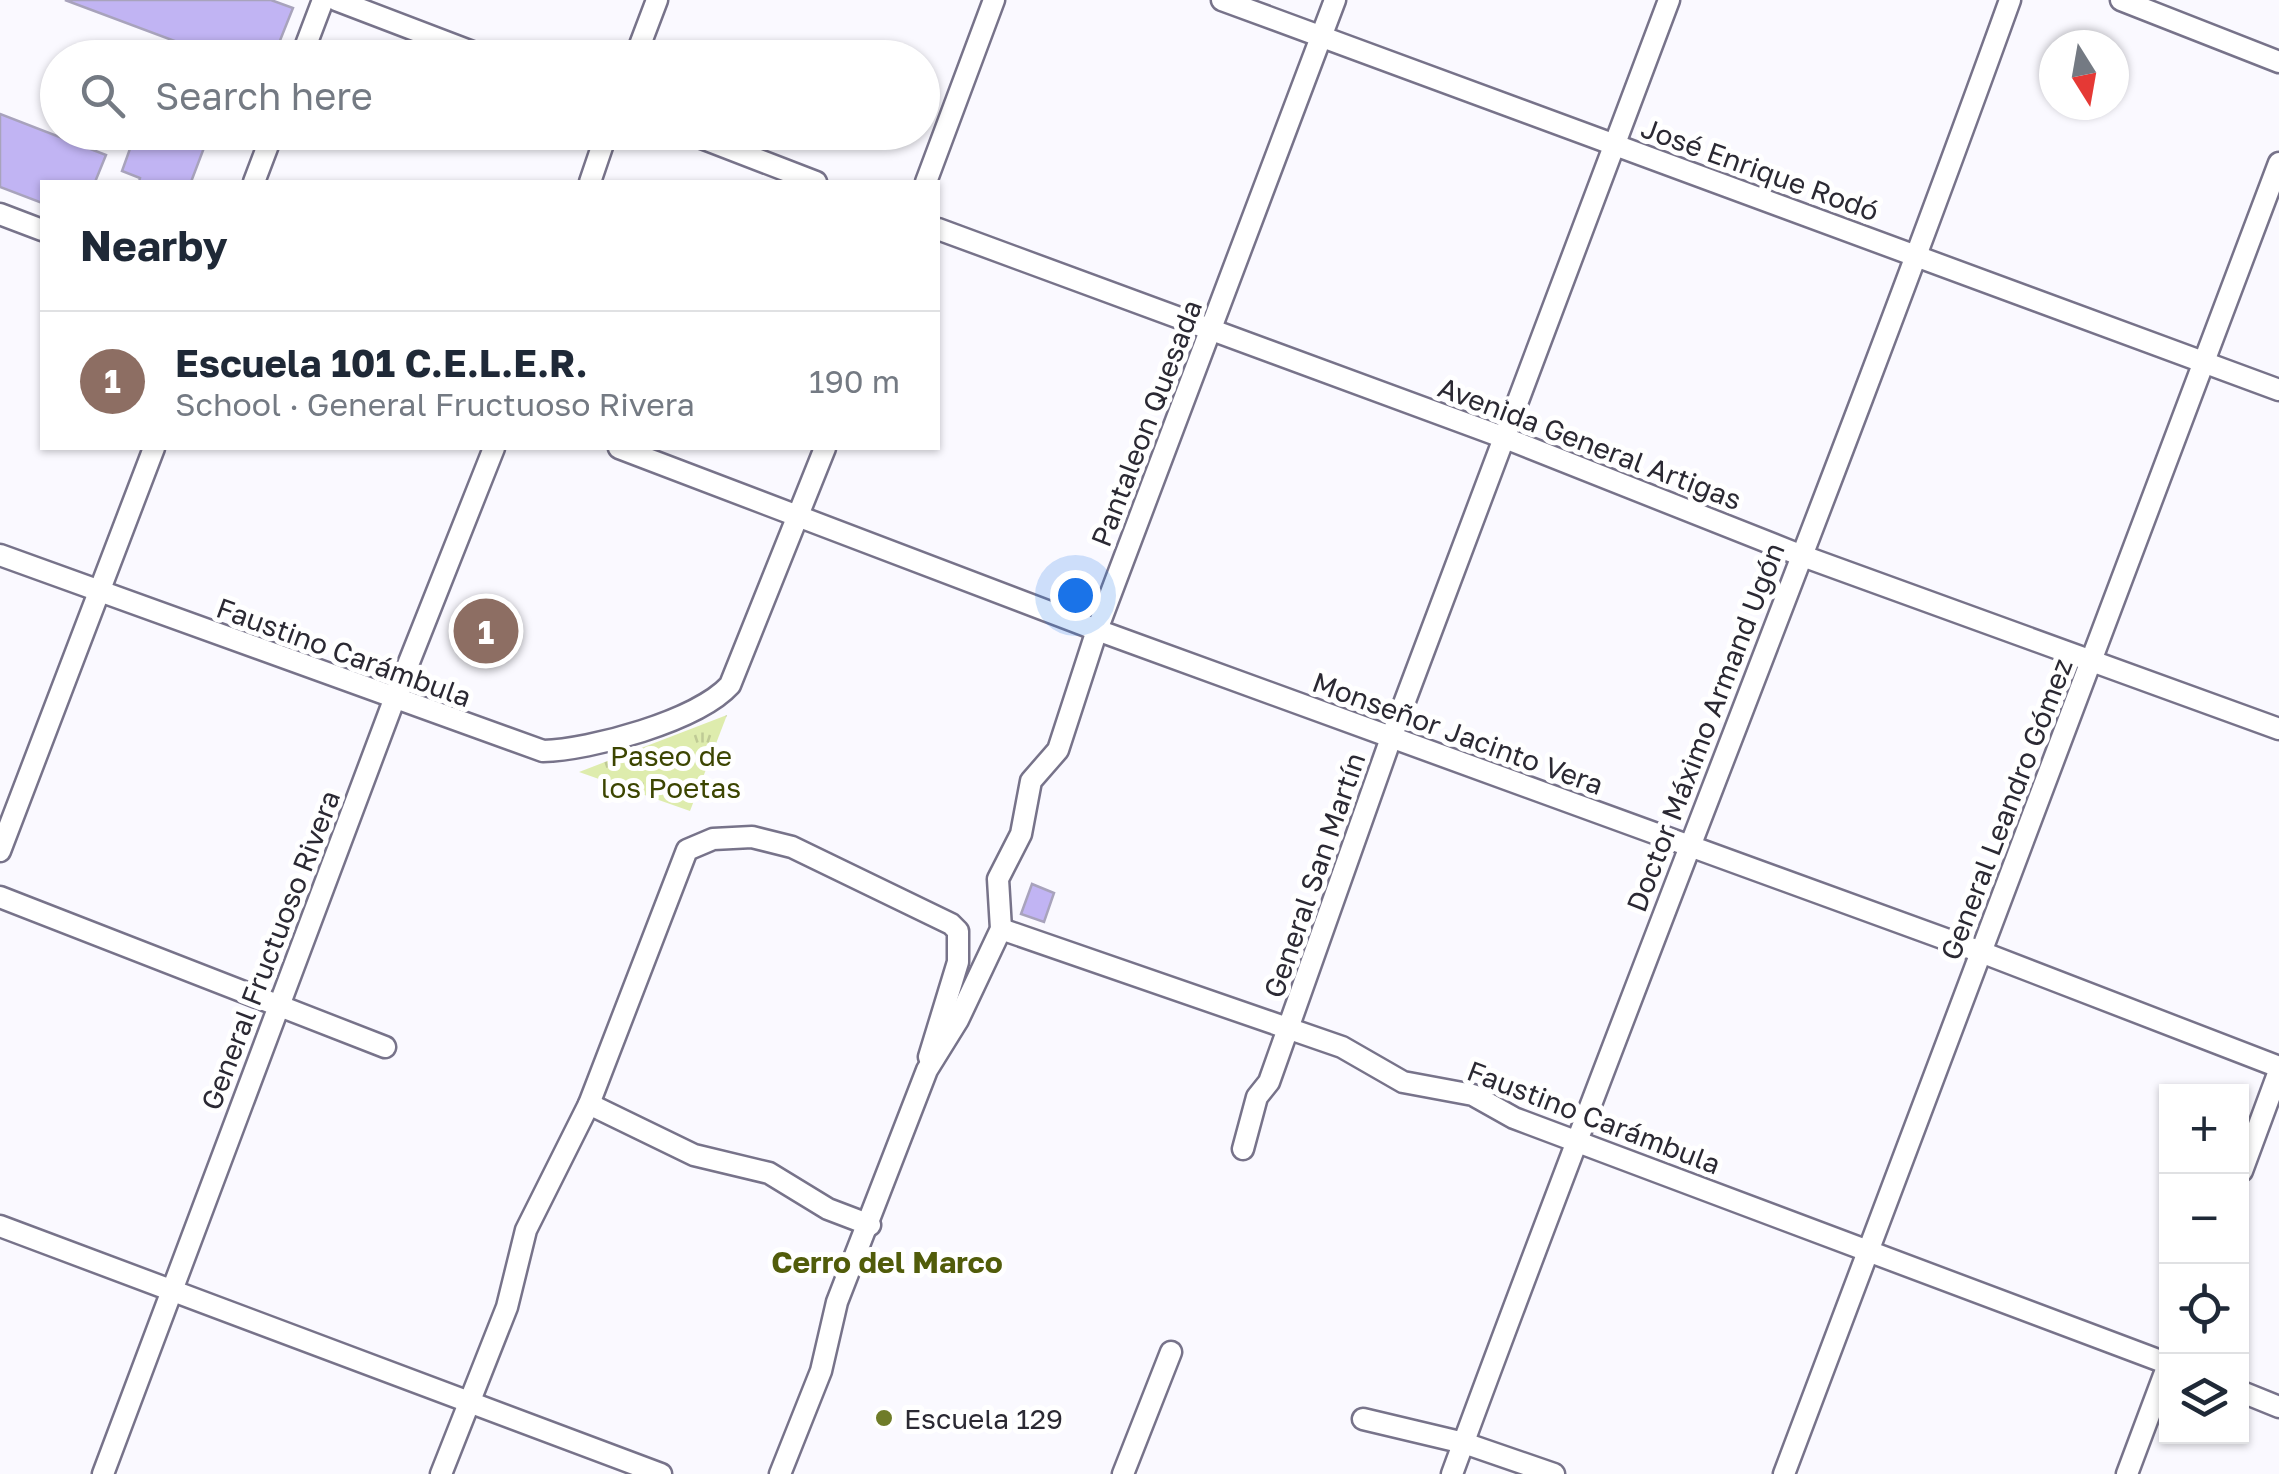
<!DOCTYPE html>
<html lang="en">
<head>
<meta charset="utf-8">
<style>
  :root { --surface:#fff; --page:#f6f6f7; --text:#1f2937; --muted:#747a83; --line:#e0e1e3; --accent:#6f7c29 }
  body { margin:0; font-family:"Golos Text",sans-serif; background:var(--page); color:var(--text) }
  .controls { position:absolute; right:30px; bottom:30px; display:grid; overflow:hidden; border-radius:0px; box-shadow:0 2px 8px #0004 }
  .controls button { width:90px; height:90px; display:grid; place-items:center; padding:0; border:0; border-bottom:2px solid var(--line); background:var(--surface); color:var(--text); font:50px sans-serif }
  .compass { position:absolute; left:2039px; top:30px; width:90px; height:90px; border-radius:50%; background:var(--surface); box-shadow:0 2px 8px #0004; rotate:169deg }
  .you { position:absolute; left:1075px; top:595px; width:35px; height:35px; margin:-25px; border:8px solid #fff; border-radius:50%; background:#1a73e8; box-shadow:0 0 0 15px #1a73e833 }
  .badge { display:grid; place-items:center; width:65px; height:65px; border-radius:50%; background:var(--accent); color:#fff; font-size:32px; font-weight:700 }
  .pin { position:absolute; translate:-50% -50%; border:5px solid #fff; box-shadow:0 2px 10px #0006 }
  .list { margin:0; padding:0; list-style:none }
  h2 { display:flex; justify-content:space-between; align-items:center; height:130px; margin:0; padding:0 40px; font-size:42px }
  h2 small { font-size:32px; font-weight:400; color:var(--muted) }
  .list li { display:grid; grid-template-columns:65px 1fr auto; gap:30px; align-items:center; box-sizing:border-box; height:140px; padding:0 40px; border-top:2px solid var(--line) }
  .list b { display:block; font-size:38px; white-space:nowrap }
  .list p { margin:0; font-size:32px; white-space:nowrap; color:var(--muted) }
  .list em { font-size:32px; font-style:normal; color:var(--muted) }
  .icon { flex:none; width:55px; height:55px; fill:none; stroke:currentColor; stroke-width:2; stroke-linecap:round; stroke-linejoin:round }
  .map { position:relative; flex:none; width:2279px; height:1474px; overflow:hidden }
  .search { position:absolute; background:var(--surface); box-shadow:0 2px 8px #0004; left:40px; top:40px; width:900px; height:110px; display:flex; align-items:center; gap:25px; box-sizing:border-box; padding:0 35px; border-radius:55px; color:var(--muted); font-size:38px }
  .panel { position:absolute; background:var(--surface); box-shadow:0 2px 8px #0004; left:40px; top:180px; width:900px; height:270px; border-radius:0px }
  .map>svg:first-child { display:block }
  .grass { fill:url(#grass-tufts) }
  .building { fill:#c1b4f3; stroke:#a8a3bc; stroke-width:2.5 }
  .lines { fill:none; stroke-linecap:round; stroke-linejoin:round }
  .street-casing { stroke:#77738a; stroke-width:25 }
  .street { stroke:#fff; stroke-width:20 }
  .poi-dot { fill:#6f7c29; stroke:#fff; stroke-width:4 }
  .labels { text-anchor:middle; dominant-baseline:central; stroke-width:10; stroke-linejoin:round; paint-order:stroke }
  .street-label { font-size:28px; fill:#2b2933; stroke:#fff }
  .park-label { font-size:28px; fill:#3c4501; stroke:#fff }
  .poi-label { font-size:28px; fill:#2b2933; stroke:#fff; text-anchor:start }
  .neighbourhood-label { font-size:30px; font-weight:bold; fill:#515c0a; stroke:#fff }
</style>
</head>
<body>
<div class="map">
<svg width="2279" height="1474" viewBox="0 0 2279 1474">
  <defs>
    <pattern id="grass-tufts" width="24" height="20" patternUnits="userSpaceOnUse" patternTransform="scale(2.5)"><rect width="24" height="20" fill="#deecad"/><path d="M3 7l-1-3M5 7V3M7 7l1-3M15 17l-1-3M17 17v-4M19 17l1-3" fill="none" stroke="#bfca95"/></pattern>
  </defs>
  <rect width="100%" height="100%" fill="#faf9ff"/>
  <path class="grass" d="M727,715L690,811L579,772Z"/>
  <g class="building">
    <path d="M65,0H271L293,8L273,58H220Z"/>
    <path d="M0,114L106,155L95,182H42V203L0,187Z"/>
    <path d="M136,132H210L191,182H139L140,178L122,171Z"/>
    <path d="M1032,884L1054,893L1044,922L1021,914Z"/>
  </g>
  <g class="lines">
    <g class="street-casing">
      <g id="street">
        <path d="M336,0L488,58"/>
        <path d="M1222,0L2279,390"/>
        <path d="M2121,0L2279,62"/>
        <path d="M301,58L323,0"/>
        <path d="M635,58L657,0"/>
        <path d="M686,132L816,182"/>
        <path d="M254,182L273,132"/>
        <path d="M590,182L607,132"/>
        <path d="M926,182L994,0"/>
        <path d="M0,214L42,230"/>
        <path d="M938,229L1505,438L1800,555L2279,729"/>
        <path d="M619,448L1097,630L1981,952L2279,1067"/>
        <path d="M0,555L543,751C590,750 697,721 730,685L825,448"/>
        <path d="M0,851L154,448"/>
        <path d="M0,897L385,1047"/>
        <path d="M1001,929L1342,1047L1403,1082L1473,1095L1514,1118L2166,1363"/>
        <path d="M589,1104L694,1155L769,1173L828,1209L870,1225"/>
        <path d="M1243,1149L1257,1097L1269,1082L1391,738L1669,0"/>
        <path d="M2242,1171L2279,1071"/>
        <path d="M0,1226L661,1474"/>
        <path d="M2242,1392L2279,1407"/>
        <path d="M1363,1419L1464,1443L1554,1474"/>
        <path d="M103,1474L394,700L494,448"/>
        <path d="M441,1474L507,1307L526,1230L589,1104L687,850L713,839L752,837L792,847L951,924L958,931V962L929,1057"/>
        <path d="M780,1474L821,1371L837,1302L927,1070L958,1020L1001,929L998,879L1021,834L1031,781L1058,750L1097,630L1335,0"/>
        <path d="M1123,1474L1171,1352"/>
        <path d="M1452,1474C1633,981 1832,494 2010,0"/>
        <path d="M1784,1474L2279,163"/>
        <path d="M2127,1474L2166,1370"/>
      </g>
    </g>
    <use href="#street" class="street"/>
  </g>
  <circle class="poi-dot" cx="884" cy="1418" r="10"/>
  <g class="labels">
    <g class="street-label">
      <text transform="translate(1760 169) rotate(20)">José Enrique Rodó</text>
      <text transform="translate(1146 423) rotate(-69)">Pantaleon Quesada</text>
      <text transform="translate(1590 443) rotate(21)">Avenida General Artigas</text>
      <text transform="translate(344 652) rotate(20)">Faustino Carámbula</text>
      <text transform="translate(1705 727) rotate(-69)">Doctor Máximo Armand Ugón</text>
      <text transform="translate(1458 733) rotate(20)">Monseñor Jacinto Vera</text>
      <text transform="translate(2006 809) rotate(-69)">General Leandro Gómez</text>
      <text transform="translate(1314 875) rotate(-71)">General San Martín</text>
      <text transform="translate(270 950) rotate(-69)">General Fructuoso Rivera</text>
      <text transform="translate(1594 1117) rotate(21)">Faustino Carámbula</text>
    </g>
    <g class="park-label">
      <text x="671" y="755">Paseo de<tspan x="671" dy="32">los Poetas</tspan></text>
    </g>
    <g class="poi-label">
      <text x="904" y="1418">Escuela 129</text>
    </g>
    <g class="neighbourhood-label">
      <text x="887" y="1262">Cerro del Marco</text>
    </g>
  </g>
</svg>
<div class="controls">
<button>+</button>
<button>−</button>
<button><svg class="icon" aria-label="locate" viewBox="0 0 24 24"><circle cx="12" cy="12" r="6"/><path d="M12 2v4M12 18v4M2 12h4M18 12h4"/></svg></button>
<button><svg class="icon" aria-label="layers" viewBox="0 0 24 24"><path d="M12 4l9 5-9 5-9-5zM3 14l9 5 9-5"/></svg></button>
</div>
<svg class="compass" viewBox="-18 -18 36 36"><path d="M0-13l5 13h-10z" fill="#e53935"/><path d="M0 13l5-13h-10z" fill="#747a83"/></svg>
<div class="you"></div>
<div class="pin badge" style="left:486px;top:631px;background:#8d6e63">1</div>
<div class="search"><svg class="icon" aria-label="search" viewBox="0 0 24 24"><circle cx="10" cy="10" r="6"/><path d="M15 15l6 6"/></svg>Search here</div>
<section class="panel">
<h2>Nearby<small></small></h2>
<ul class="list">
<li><span class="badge" style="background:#8d6e63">1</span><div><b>Escuela 101 C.E.L.E.R.</b><p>School · General Fructuoso Rivera</p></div><em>190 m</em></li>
</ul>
</section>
</div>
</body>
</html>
